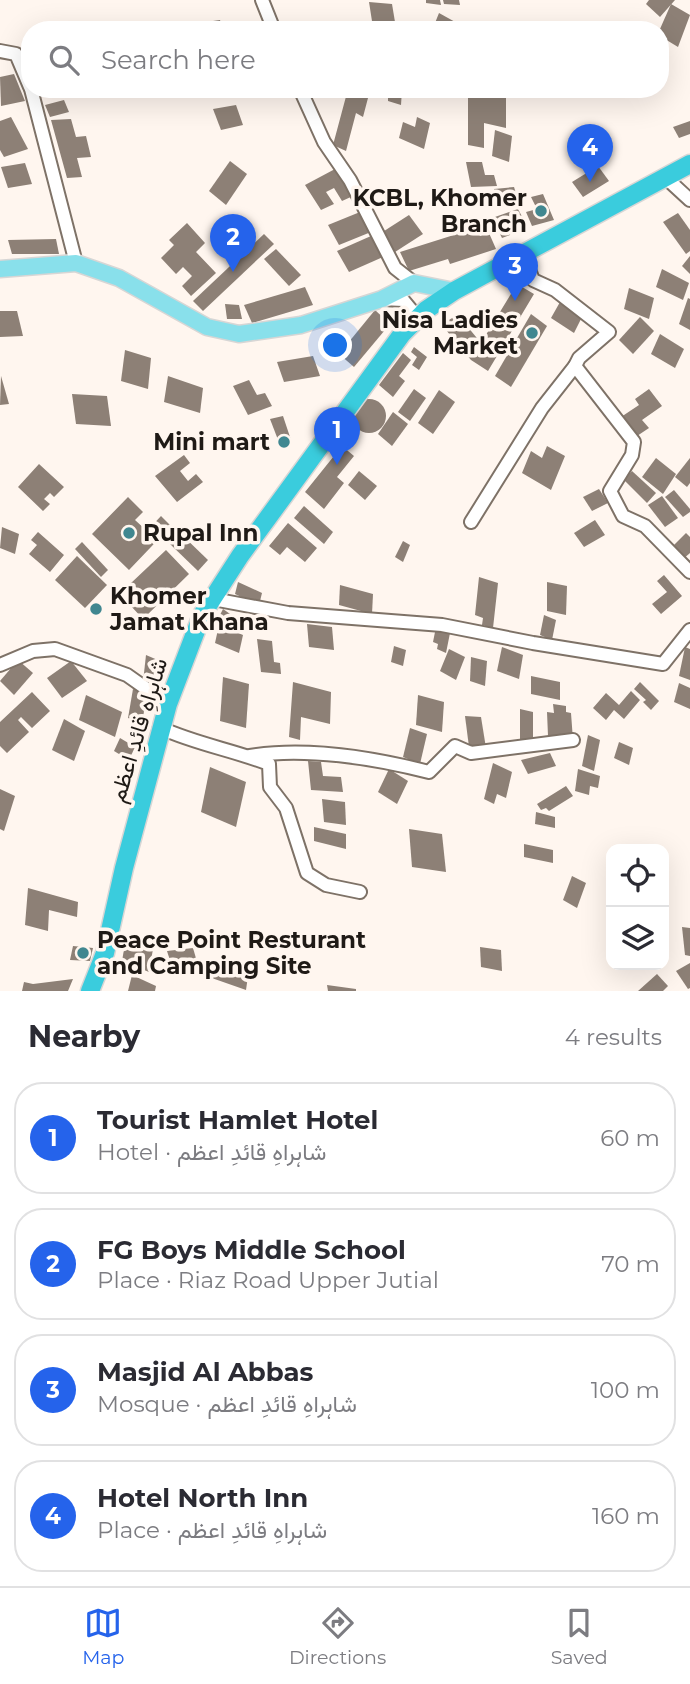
<!DOCTYPE html>
<html lang="en">
<head>
<meta charset="utf-8">
<style>
  :root { --surface:#fff; --page:#f2f2f3; --text:#2b2b33; --muted:#7c7c81; --line:#e1e1e2; --accent:#2563eb }
  body { margin:0; font-family:Montserrat,Vazirmatn,sans-serif; background:var(--page); color:var(--text) }
  .controls { position:absolute; right:21px; bottom:21px; display:grid; overflow:hidden; border-radius:14px; box-shadow:0 7px 28px #0002 }
  .controls button { width:63px; height:63px; display:grid; place-items:center; padding:0; border:0; border-bottom:2px solid var(--line); background:var(--surface); color:var(--text); font:35px sans-serif }
  .you { position:absolute; left:336px; top:346px; width:24px; height:24px; margin:-18px; border:5px solid #fff; border-radius:50%; background:#1a73e8; box-shadow:0 0 0 10px #1a73e833 }
  .badge { display:grid; place-items:center; width:46px; height:46px; border-radius:50%; background:var(--accent); color:#fff; font-size:23px; font-weight:700 }
  .pin { position:absolute; translate:-50% -58px; filter:drop-shadow(0 2px 4px #0008) }
  .pin::after { content:''; position:absolute; top:37px; width:24px; height:21px; background:inherit; clip-path:polygon(0 0,100% 0,50% 100%) }
  .list { margin:0; padding:0; list-style:none }
  h2 { display:flex; justify-content:space-between; align-items:center; height:91px; margin:0; padding:0 28px; font-size:30px }
  h2 small { font-size:23px; font-weight:400; color:var(--muted) }
  .list li { display:grid; grid-template-columns:46px 1fr auto; gap:21px; align-items:center; box-sizing:border-box; height:112px; margin:0 14px 14px; padding:0 14px; border:2px solid var(--line); border-radius:28px }
  .list b { display:block; font-size:26px; white-space:nowrap }
  .list p { margin:0; font-size:23px; white-space:nowrap; color:var(--muted) }
  .list em { font-size:23px; font-style:normal; color:var(--muted) }
  .icon { flex:none; width:38px; height:38px; fill:none; stroke:currentColor; stroke-width:2; stroke-linecap:round; stroke-linejoin:round }
  .map { position:relative; flex:none; width:690px; height:991px; overflow:hidden }
  .search { position:absolute; background:var(--surface); box-shadow:0 7px 28px #0002; left:21px; right:21px; top:21px; height:77px; display:flex; align-items:center; gap:18px; box-sizing:border-box; padding:0 24px; border-radius:28px; color:var(--muted); font-size:26px }
  .sheet { height:595px; background:var(--surface) }
  nav { display:flex; justify-content:space-around; align-items:center; box-sizing:border-box; height:98px; border-top:2px solid var(--line); background:var(--surface); font-size:19px; color:var(--muted) }
  nav a { display:grid; justify-items:center; gap:4px }
  nav .on { color:var(--accent) }
  .map>svg:first-child { display:block }
  .building { fill:#8d8076 }
  .lines { fill:none; stroke-linecap:round; stroke-linejoin:round }
  .minor-casing { stroke:#7e7267; stroke-width:16 }
  .major-casing { stroke:#d7d6d5; stroke-width:19 }
  .highway-casing { stroke:#d7d6d5; stroke-width:21 }
  .minor { stroke:#fff; stroke-width:12 }
  .major { stroke:#89e0eb; stroke-width:16 }
  .highway { stroke:#3accdd; stroke-width:18 }
  .poi-dot { fill:#408790; stroke:#fff6ef; stroke-width:2.5 }
  .labels { text-anchor:middle; dominant-baseline:central; stroke-width:7; stroke-linejoin:round; paint-order:stroke }
  .poi-label { font-size:23px; font-weight:bold; fill:#1f1a16; stroke:#fff6ef; text-anchor:end }
  .street-label { font-size:23px; fill:#1f1a16; stroke:#fff6ef }
</style>
</head>
<body>
<div class="map">
<svg width="690" height="991" viewBox="0 0 690 991">
  <rect width="100%" height="100%" fill="#fff6ef"/>
  <g class="building">
    <path d="M426,0H440L441,5L426,3Z"/>
    <path d="M443,0H459L460,5L444,4Z"/>
    <path d="M649,0H675L660,17L646,4Z"/>
    <path d="M369,2L392,4L395,22L372,21Z"/>
    <path d="M671,4L690,15L678,47L660,36V29Z"/>
    <path d="M439,13L457,23L454,30H444L435,23Z"/>
    <path d="M220,20L223,30H201L199,23Z"/>
    <path d="M14,74L25,101L1,106L0,77Z"/>
    <path d="M348,89L368,98L363,117L356,113L346,151L333,145Z"/>
    <path d="M388,89H423L422,95L402,90L401,105L388,101Z"/>
    <path d="M468,89L506,96V128L484,123V148L468,145Z"/>
    <path d="M64,100L69,112L50,117L45,105Z"/>
    <path d="M236,105L243,125L221,130L213,109Z"/>
    <path d="M11,117L28,149L4,157L0,150V121Z"/>
    <path d="M417,117L430,123L424,149L399,138L403,122L415,127Z"/>
    <path d="M71,119L76,137L86,136L91,157L77,158L82,177L67,178L51,120Z"/>
    <path d="M690,121V134L679,138L673,127Z"/>
    <path d="M584,126L601,128L603,164L587,162Z"/>
    <path d="M495,130L512,136L509,162L492,156Z"/>
    <path d="M230,161L247,174L226,205L209,191Z"/>
    <path d="M466,162H482L485,175H494L497,186L471,187Z"/>
    <path d="M25,163L32,184L8,188L1,167Z"/>
    <path d="M598,166L609,181L583,197L572,182Z"/>
    <path d="M335,169L353,196L342,201L334,188L326,192L334,204L321,210L305,185Z"/>
    <path d="M514,187L519,203L499,205L494,189Z"/>
    <path d="M543,194L554,220L532,226L526,212L537,209L531,197Z"/>
    <path d="M518,209L528,228L502,238L492,218Z"/>
    <path d="M360,212L371,232L339,245L328,225Z"/>
    <path d="M678,213L690,230V251L686,254L663,222Z"/>
    <path d="M409,215L423,234L395,252L381,233Z"/>
    <path d="M187,223L205,243L196,252L216,273L191,296L182,286L192,276L183,267L176,274L161,258L174,245L169,240Z"/>
    <path d="M476,228L480,236L489,233L496,249L450,264L448,259L409,271L400,252Z"/>
    <path d="M264,234L274,244L203,311L193,301Z"/>
    <path d="M371,236L383,257L349,272L337,251Z"/>
    <path d="M56,239L59,254H12L8,240Z"/>
    <path d="M276,249L301,275L289,286L264,259Z"/>
    <path d="M690,256V274L682,266Z"/>
    <path d="M662,269L689,283L683,300L656,287Z"/>
    <path d="M517,284L534,294L488,371L471,360L441,324L458,315L481,343Z"/>
    <path d="M305,287L313,305L252,323L244,305Z"/>
    <path d="M629,288L654,298L649,319L624,309Z"/>
    <path d="M688,298L690,299V330L679,324Z"/>
    <path d="M560,302L582,317L574,333L551,318Z"/>
    <path d="M225,304L239,305L242,319H227Z"/>
    <path d="M375,310L390,324L354,367L339,354Z"/>
    <path d="M0,311H17L23,336L0,337Z"/>
    <path d="M531,314L547,326L511,387L495,376Z"/>
    <path d="M640,317L654,331L633,354L619,340Z"/>
    <path d="M660,334L684,349L675,368L651,354Z"/>
    <path d="M414,347L427,357L419,370L412,365L417,357L411,352Z"/>
    <path d="M125,350L151,358L148,389L121,381Z"/>
    <path d="M403,353L411,360L399,376L405,381L393,397L379,385Z"/>
    <path d="M313,356L320,376L284,382L277,362Z"/>
    <path d="M1,376L9,404L0,405Z"/>
    <path d="M168,376L203,388L200,413L164,402Z"/>
    <path d="M249,380L257,395L265,393L272,406L248,415L233,386Z"/>
    <path d="M414,389L426,398L410,421L398,412Z"/>
    <path d="M649,389L662,406L642,420L649,428L637,436L621,417L639,405L635,399Z"/>
    <path d="M439,390L455,402L433,434L418,423Z"/>
    <path d="M72,394L107,396L111,426L76,424Z"/>
    <circle cx="369" cy="416" r="17"/>
    <path d="M393,412L408,424L392,446L378,434Z"/>
    <path d="M283,416L292,443L280,445L270,419Z"/>
    <path d="M342,446L354,456L337,477L344,483L324,509L305,492Z"/>
    <path d="M547,446L565,456L551,490L522,473L531,451L542,458Z"/>
    <path d="M184,455L190,463L180,471L188,481L196,474L203,482L177,502L155,476Z"/>
    <path d="M656,458L676,474L663,494L642,477Z"/>
    <path d="M690,458V483L687,487L675,477Z"/>
    <path d="M39,464L64,487L54,497L50,493L44,499L50,504L43,511L18,487Z"/>
    <path d="M359,471L377,486L365,500L348,485Z"/>
    <path d="M632,471L656,493L647,503L624,480Z"/>
    <path d="M599,489L608,503L592,511L583,497Z"/>
    <path d="M674,490L690,509V512L683,517L665,497Z"/>
    <path d="M662,496L678,518L665,527L648,505Z"/>
    <path d="M128,497L143,512L135,520L147,531L161,516L171,526L129,570L92,534Z"/>
    <path d="M304,506L333,532L324,544L294,518Z"/>
    <path d="M595,520L605,535L584,547L574,533Z"/>
    <path d="M288,523L317,548L305,562L287,547L280,555L269,546Z"/>
    <path d="M2,527L19,534L15,554L0,548Z"/>
    <path d="M38,532L64,555L50,572L29,554L37,545L31,540Z"/>
    <path d="M180,533L208,560L198,571L170,544Z"/>
    <path d="M686,533L690,537V553L682,560L671,548Z"/>
    <path d="M403,541L410,545L403,562L395,557Z"/>
    <path d="M82,542L108,570L101,577L75,549Z"/>
    <path d="M166,550L189,574L143,619L130,605L140,595L130,584Z"/>
    <path d="M77,556L107,585L85,608L55,580Z"/>
    <path d="M664,575L682,596L661,614L652,604L667,592L657,581Z"/>
    <path d="M479,577L498,583L493,628L482,625L483,618L475,615Z"/>
    <path d="M238,582L262,593L259,605L235,594Z"/>
    <path d="M547,582L567,586L566,615L547,611Z"/>
    <path d="M340,585L373,594L372,614L339,605Z"/>
    <path d="M223,609L233,616L227,626L218,619Z"/>
    <path d="M544,615L556,620L552,640L540,635Z"/>
    <path d="M307,624L332,627L334,650L309,647Z"/>
    <path d="M219,625L243,635L239,653L215,643Z"/>
    <path d="M436,627L450,633L446,653L437,649L438,644L433,642Z"/>
    <path d="M257,639L272,641L274,662L280,663L281,674L261,672Z"/>
    <path d="M394,646L406,650L403,666L391,662Z"/>
    <path d="M502,647L523,655L519,679L497,671Z"/>
    <path d="M685,647L690,649V680L679,676Z"/>
    <path d="M449,649L465,657L456,680L440,671Z"/>
    <path d="M146,655L160,661L155,687L143,682Z"/>
    <path d="M471,657L487,661L485,686L470,681Z"/>
    <path d="M18,660L33,673L14,695L0,681Z"/>
    <path d="M71,661L87,681L62,698L47,678Z"/>
    <path d="M531,676L560,682V700L531,694Z"/>
    <path d="M223,677L249,684L246,728L220,721Z"/>
    <path d="M293,682L331,692L330,724L301,717L300,740L289,737Z"/>
    <path d="M640,682L659,701L651,710L643,702L646,700L634,689Z"/>
    <path d="M679,683L690,688V709L674,702Z"/>
    <path d="M133,689L147,694L142,723L128,718Z"/>
    <path d="M631,691L640,700L624,719L614,710L606,720L593,708L606,693L619,705Z"/>
    <path d="M32,692L50,711L32,728L21,717L18,720L29,732L7,753L0,746V722Z"/>
    <path d="M86,695L122,712L115,737L79,720Z"/>
    <path d="M418,695L444,702L442,732L416,725Z"/>
    <path d="M553,704L566,706V712L571,713L573,740L548,736L547,712L554,713Z"/>
    <path d="M520,709L533,712V744L520,741Z"/>
    <path d="M465,716L481,717L486,748L469,747Z"/>
    <path d="M64,719L85,731L74,761L52,750Z"/>
    <path d="M410,728L427,734L420,764L403,757Z"/>
    <path d="M588,735L600,740L594,771L582,766Z"/>
    <path d="M120,738L135,747L129,760L114,751Z"/>
    <path d="M619,742L633,748L629,765L614,758Z"/>
    <path d="M550,753L556,766L528,774L521,760Z"/>
    <path d="M308,761L321,762L323,776L341,777L343,792L311,790Z"/>
    <path d="M493,763L512,772L506,798L497,794L494,804L484,799Z"/>
    <path d="M210,767L246,782L236,827L201,812Z"/>
    <path d="M389,769L408,781L397,804L378,792Z"/>
    <path d="M578,769L600,776L598,788L590,786L589,795L575,791Z"/>
    <path d="M566,786L573,796L549,811L546,808L541,810L537,804Z"/>
    <path d="M0,789L15,796L4,831L0,829Z"/>
    <path d="M322,799L345,802L346,825L324,822Z"/>
    <path d="M536,812L555,817V828L535,824Z"/>
    <path d="M314,827L346,834V849L314,841Z"/>
    <path d="M409,829L442,834L446,872L412,867Z"/>
    <path d="M524,844L553,850V863L524,857Z"/>
    <path d="M572,876L586,883L577,908L563,900Z"/>
    <path d="M28,888L78,902L77,917L49,910L48,931L25,925Z"/>
    <path d="M682,927L690,928V956L685,955Z"/>
    <path d="M126,938L153,949L149,972L122,961Z"/>
    <path d="M73,946L93,948L90,961L70,960Z"/>
    <path d="M480,947L501,950L502,971L481,967Z"/>
    <path d="M193,948L200,972L175,976L167,951Z"/>
    <path d="M221,956L233,960L231,970L248,976L246,990L206,976L208,960L220,964Z"/>
    <path d="M690,963V988L688,989L676,971Z"/>
    <path d="M657,974L668,986L663,991H638Z"/>
    <path d="M132,975L156,986L155,991H128Z"/>
    <path d="M73,979L68,991H22L24,982L33,984Z"/>
    <path d="M327,985L356,989V991H328Z"/>
  </g>
  <g class="lines">
    <g class="minor-casing">
      <g id="minor">
        <path d="M262,0L274,30"/>
        <path d="M0,51L16,54L30,87"/>
        <path d="M31,89L76,263"/>
        <path d="M300,89L324,142L350,180L395,268L414,283"/>
        <path d="M665,177L690,200"/>
        <path d="M523,254L533,280L555,290L609,332L579,358L575,366L634,442L632,455L610,491L623,516L645,526L690,572"/>
        <path d="M382,299L403,300L418,318"/>
        <path d="M471,522L542,408L575,366"/>
        <path d="M213,599L288,613L442,625L533,643L663,664L690,630"/>
        <path d="M0,665L33,651L55,649L127,675L168,704"/>
        <path d="M161,728C196,744 233,750 269,764L270,787L286,808L307,873L326,885L360,892"/>
        <path d="M250,756C305,747 374,758 429,772L455,746L471,753L573,740"/>
      </g>
    </g>
    <g class="major-casing">
      <path id="major" d="M0,269L76,263L119,278L207,327L239,334L301,325L382,299L414,283L454,291"/>
    </g>
    <g class="highway-casing">
      <path id="highway" d="M90,991L105,953L124,868L168,704L202,615L240,556L402,334L426,310L454,291L690,164"/>
    </g>
    <use href="#minor" class="minor"/>
    <use href="#major" class="major"/>
    <use href="#highway" class="highway"/>
  </g>
  <g class="poi-dot">
    <circle cx="541" cy="211" r="7"/>
    <circle cx="532" cy="333" r="7"/>
    <circle cx="284" cy="442" r="7"/>
    <circle cx="129" cy="533" r="7"/>
    <circle cx="96" cy="609" r="7"/>
    <circle cx="83" cy="953" r="7"/>
  </g>
  <g class="labels">
    <g class="poi-label">
      <text x="527" y="198">KCBL, Khomer<tspan x="527" dy="26">Branch</tspan></text>
      <text x="518" y="320">Nisa Ladies<tspan x="518" dy="26">Market</tspan></text>
      <text x="270" y="442">Mini mart</text>
      <text x="143" y="533" text-anchor="start">Rupal Inn</text>
      <text x="110" y="596" text-anchor="start">Khomer<tspan x="110" dy="26">Jamat Khana</tspan></text>
      <text x="97" y="940" text-anchor="start">Peace Point Resturant<tspan x="97" dy="26">and Camping Site</tspan></text>
    </g>
    <g class="street-label">
      <text transform="translate(138 730) rotate(-73)">شاہراہِ قائدِ اعظم</text>
    </g>
  </g>
</svg>
<div class="controls">
<button><svg class="icon" aria-label="locate" viewBox="0 0 24 24"><circle cx="12" cy="12" r="6"/><path d="M12 2v4M12 18v4M2 12h4M18 12h4"/></svg></button>
<button><svg class="icon" aria-label="layers" viewBox="0 0 24 24"><path d="M12 4l9 5-9 5-9-5zM3 14l9 5 9-5"/></svg></button>
</div>
<div class="you"></div>
<div class="pin badge" style="left:337px;top:465px">1</div>
<div class="pin badge" style="left:233px;top:272px">2</div>
<div class="pin badge" style="left:515px;top:301px">3</div>
<div class="pin badge" style="left:590px;top:182px">4</div>
<div class="search"><svg class="icon" aria-label="search" viewBox="0 0 24 24"><circle cx="10" cy="10" r="6"/><path d="M15 15l6 6"/></svg>Search here</div>
</div>
<section class="sheet">
<h2>Nearby<small>4 results</small></h2>
<ul class="list">
<li><span class="badge">1</span><div><b>Tourist Hamlet Hotel</b><p>Hotel · شاہراہِ قائدِ اعظم</p></div><em>60 m</em></li>
<li><span class="badge">2</span><div><b>FG Boys Middle School</b><p>Place · Riaz Road Upper Jutial</p></div><em>70 m</em></li>
<li><span class="badge">3</span><div><b>Masjid Al Abbas</b><p>Mosque · شاہراہِ قائدِ اعظم</p></div><em>100 m</em></li>
<li><span class="badge">4</span><div><b>Hotel North Inn</b><p>Place · شاہراہِ قائدِ اعظم</p></div><em>160 m</em></li>
</ul>
</section>
<nav>
<a class="on"><svg class="icon" aria-label="map" viewBox="0 0 24 24"><path d="M3 6l6-2 6 2 6-2v14l-6 2-6-2-6 2zM9 4v14M15 6v14"/></svg>Map</a>
<a><svg class="icon" aria-label="directions" viewBox="0 0 24 24"><path d="M12 3l9 9-9 9-9-9zM9 14v-3h6M13 9l2 2-2 2"/></svg>Directions</a>
<a><svg class="icon" aria-label="saved" viewBox="0 0 24 24"><path d="M7 4h10v16l-5-4-5 4z"/></svg>Saved</a>
</nav>
</body>
</html>
